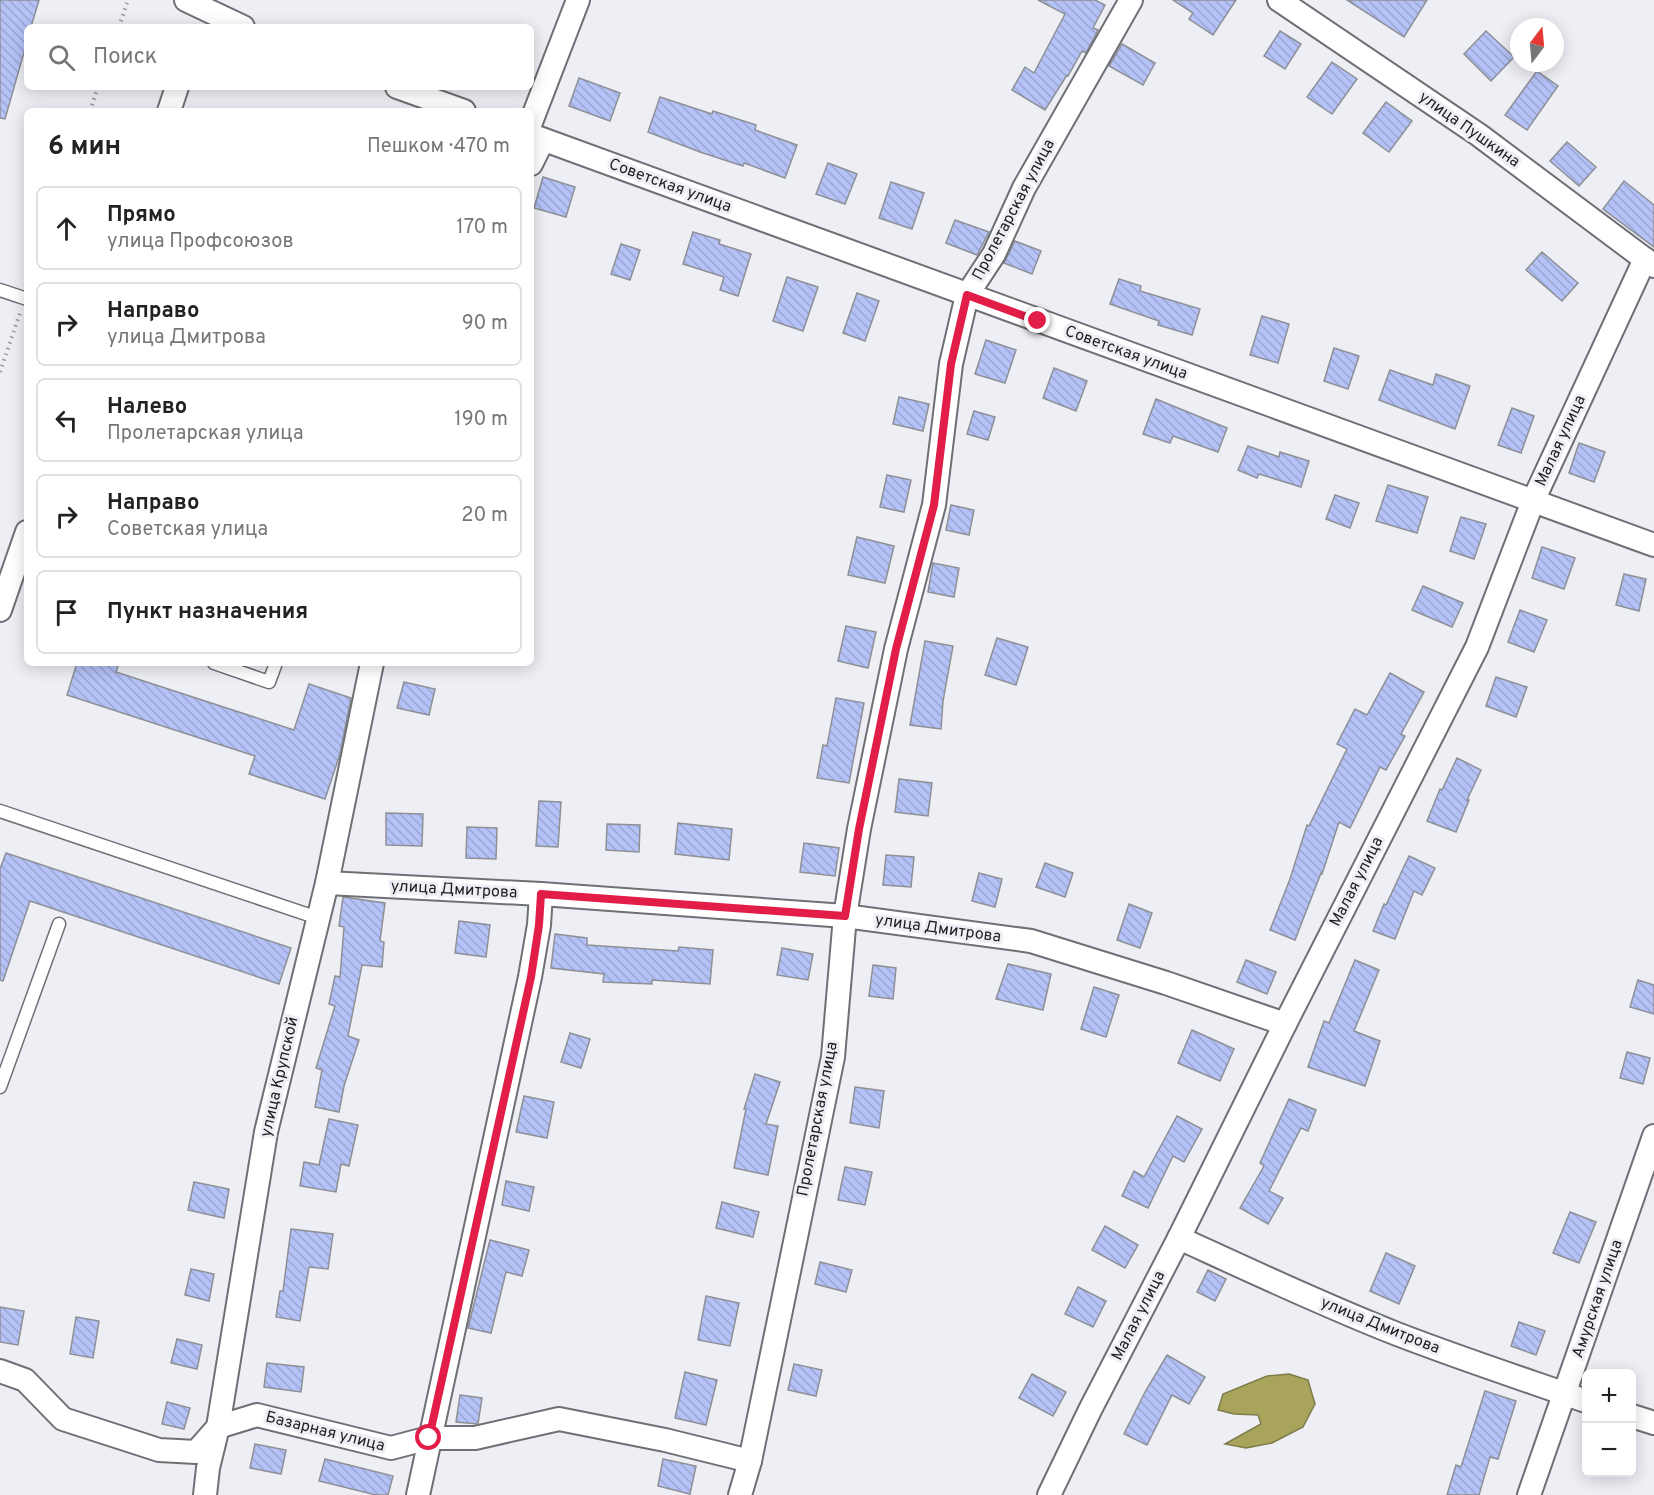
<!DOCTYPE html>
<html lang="ru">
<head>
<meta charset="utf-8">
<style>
  :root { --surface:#fff; --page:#f2f2f2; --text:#222; --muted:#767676; --line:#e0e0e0 }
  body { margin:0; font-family:Overpass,sans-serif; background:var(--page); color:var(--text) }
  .controls { position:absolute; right:18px; bottom:18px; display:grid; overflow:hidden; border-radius:9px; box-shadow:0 3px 15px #0003 }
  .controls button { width:54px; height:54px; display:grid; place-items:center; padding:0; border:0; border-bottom:2px solid var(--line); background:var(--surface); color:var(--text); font:30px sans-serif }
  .compass { position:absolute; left:1510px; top:18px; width:54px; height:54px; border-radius:50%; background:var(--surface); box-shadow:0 3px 15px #0003; rotate:16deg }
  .stop { position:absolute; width:18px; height:18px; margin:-14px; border:4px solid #e11d48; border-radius:50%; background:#fff }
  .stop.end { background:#e11d48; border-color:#fff; box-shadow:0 2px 6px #0008 }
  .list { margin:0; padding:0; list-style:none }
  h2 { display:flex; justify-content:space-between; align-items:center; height:78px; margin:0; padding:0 24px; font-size:26px }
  h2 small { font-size:20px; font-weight:400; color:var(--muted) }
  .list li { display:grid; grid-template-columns:39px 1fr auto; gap:18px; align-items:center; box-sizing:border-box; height:84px; margin:0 12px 12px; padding:0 12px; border:2px solid var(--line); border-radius:9px }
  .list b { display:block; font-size:22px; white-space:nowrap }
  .list p { margin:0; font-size:20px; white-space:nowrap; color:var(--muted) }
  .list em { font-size:20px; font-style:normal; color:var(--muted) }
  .icon { flex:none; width:33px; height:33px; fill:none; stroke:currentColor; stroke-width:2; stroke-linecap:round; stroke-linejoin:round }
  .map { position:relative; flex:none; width:1654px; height:1495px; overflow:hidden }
  .search { position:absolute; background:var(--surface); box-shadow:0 3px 15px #0003; left:24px; top:24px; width:510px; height:66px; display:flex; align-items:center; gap:15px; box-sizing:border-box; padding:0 21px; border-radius:9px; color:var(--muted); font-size:22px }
  .panel { position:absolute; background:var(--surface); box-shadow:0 3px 15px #0003; left:24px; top:108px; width:510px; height:558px; border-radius:9px }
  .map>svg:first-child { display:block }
  .water { fill:#a9a45c; stroke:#7f7c4a; stroke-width:1.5 }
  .building { fill:url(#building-back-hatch); stroke:#8e9095; stroke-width:1.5 }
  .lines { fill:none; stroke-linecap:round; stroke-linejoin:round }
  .service-casing { stroke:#6e7075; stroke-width:15 }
  .minor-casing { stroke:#6e7075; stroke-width:26 }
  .path { stroke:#9a9ba0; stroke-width:4; stroke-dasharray:1.5 4.5; stroke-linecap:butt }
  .service { stroke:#fff; stroke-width:12 }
  .minor { stroke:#fff; stroke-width:22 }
  .route { stroke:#e11d48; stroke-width:8 }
  .labels { text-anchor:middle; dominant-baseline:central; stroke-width:6; stroke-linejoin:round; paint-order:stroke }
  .street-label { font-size:16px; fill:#1d1e20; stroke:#edeff5 }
</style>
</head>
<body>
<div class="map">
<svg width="1654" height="1495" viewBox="0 0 1654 1495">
  <defs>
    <pattern id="building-back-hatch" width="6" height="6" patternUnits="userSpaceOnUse" patternTransform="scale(1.5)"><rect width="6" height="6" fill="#b4c2f7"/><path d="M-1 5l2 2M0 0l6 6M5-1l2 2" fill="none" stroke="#9aa6d3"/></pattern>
  </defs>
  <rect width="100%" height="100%" fill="#edeff5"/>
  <path class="water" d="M1289,1374L1308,1380L1315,1404L1303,1427L1272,1443L1246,1448L1225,1444L1261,1424L1258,1415L1234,1414L1218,1410L1223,1394L1267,1376Z"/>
  <g class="building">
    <path d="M0,0H39L31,27H27V42L5,119L0,118Z"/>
    <path d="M1038,0H1095L1105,5L1093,28L1098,30L1086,53L1082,51L1068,76L1067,75L1045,110L1012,90L1025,67L1034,73L1065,14Z"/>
    <path d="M1173,0H1236L1213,35L1189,19L1193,13Z"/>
    <path d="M1347,0H1427L1404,37Z"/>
    <path d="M1280,31L1301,44L1285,69L1264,56Z"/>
    <path d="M1486,31L1514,57L1491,81L1464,54Z"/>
    <path d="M1122,44L1155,63L1143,85L1109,66Z"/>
    <path d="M1332,62L1357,79L1332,114L1307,97Z"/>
    <path d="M1537,71L1558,86L1527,130L1505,115Z"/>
    <path d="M579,78L620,93L610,121L569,106Z"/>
    <path d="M660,97L712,114L713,111L756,125L755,130L797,145L785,178L744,163L743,166L700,152L648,132Z"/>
    <path d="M1386,102L1412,121L1389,152L1363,133Z"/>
    <path d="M1567,142L1596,167L1579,186L1550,161Z"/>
    <path d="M828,163L857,174L845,204L816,194Z"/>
    <path d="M543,177L575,187L566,217L534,208Z"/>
    <path d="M1624,181L1654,205V247L1603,209Z"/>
    <path d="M891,182L924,193L912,229L879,218Z"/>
    <path d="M955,220L989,232L977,255L946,243Z"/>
    <path d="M693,232L720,240L719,244L751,254L738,296L720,290L724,277L683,264Z"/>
    <path d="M1015,241L1041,251L1032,274L1004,263Z"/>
    <path d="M621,244L640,250L630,280L611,274Z"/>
    <path d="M1542,252L1578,283L1562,301L1526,270Z"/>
    <path d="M787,277L818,287L803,331L773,321Z"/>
    <path d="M1119,279L1141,286L1140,291L1200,309L1192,335L1158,325L1159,321L1110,304Z"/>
    <path d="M857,293L879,301L865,341L843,333Z"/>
    <path d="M1262,316L1289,324L1278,363L1250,355Z"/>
    <path d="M986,340L1016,350L1005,383L975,374Z"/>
    <path d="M1334,348L1359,356L1348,389L1324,381Z"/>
    <path d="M1054,368L1087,381L1076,411L1043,398Z"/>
    <path d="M1390,370L1433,385L1436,374L1470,386L1455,429L1379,400Z"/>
    <path d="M899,397L929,404L923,431L893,424Z"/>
    <path d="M1156,399L1227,428L1218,452L1173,436L1170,443L1143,434Z"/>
    <path d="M1512,408L1534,416L1521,453L1498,445Z"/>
    <path d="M974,411L995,417L988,440L967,434Z"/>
    <path d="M1579,443L1605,452L1594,482L1569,473Z"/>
    <path d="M1248,446L1279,457L1280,452L1309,461L1301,487L1259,474L1257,478L1238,470Z"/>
    <path d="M887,475L911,480L904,512L880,507Z"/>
    <path d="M1388,485L1428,497L1417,533L1376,521Z"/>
    <path d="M1335,495L1359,503L1350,528L1326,519Z"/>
    <path d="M951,505L974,510L969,535L946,530Z"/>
    <path d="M1461,517L1486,524L1474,559L1450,551Z"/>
    <path d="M857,537L894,546L885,583L848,575Z"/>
    <path d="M1542,547L1575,558L1564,589L1532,578Z"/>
    <path d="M933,563L959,568L954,597L928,592Z"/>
    <path d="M1624,574L1646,579L1639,611L1616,605Z"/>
    <path d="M1423,586L1463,603L1452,627L1412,610Z"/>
    <path d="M1520,610L1547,620L1534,652L1508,642Z"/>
    <path d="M846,626L876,632L868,668L838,661Z"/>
    <path d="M997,638L1028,647L1016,685L985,675Z"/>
    <path d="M925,641L953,646L943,701L941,729L910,725Z"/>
    <path d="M77,663H119L116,672L294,730L309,684L351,698L340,754L325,799L249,774L255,756L67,695Z"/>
    <path d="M1390,673L1424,692L1401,734L1405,736L1386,770L1380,767L1350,828L1339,822L1322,874L1321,873L1295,940L1270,930L1290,879L1307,825L1309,826L1347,749L1337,744L1355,709L1367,715Z"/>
    <path d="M1496,677L1527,687L1516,717L1486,706Z"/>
    <path d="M404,682L435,689L429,715L397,708Z"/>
    <path d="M836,698L864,703L849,783L817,778L823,745L827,746Z"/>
    <path d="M1457,758L1481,770L1467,800H1469L1456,832L1427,821L1440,789L1442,790Z"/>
    <path d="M899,779L932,783L928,816L895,812Z"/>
    <path d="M539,801L561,802L558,847L536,846Z"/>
    <path d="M386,813L423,814L422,846L386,845Z"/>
    <path d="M678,823L732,829L729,860L675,854Z"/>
    <path d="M607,824L640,825L639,852L606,850Z"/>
    <path d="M467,827L497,828L496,859L466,858Z"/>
    <path d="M804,843L839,848L835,876L800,872Z"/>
    <path d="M6,853L291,948L279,984L30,901L3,981L0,980V869Z"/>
    <path d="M886,855L914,857L911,887L883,885Z"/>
    <path d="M1409,856L1435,868L1422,895L1414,891L1395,939L1373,931L1384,904L1386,905Z"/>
    <path d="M1045,863L1073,873L1065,897L1036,887Z"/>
    <path d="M979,873L1002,879L995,907L972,901Z"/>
    <path d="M343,897L385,903L380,941L384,942L382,967L362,965L348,1036L359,1040L344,1086L339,1112L315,1107L322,1070L316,1068L335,1006L329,1004L335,976L340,977L344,927L339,926Z"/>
    <path d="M1129,904L1152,913L1140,948L1117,940Z"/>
    <path d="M459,921L490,925L486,957L455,953Z"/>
    <path d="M555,934L587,938V945L678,951L679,947L713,950L710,984L652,980V984L603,982L604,974L551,968Z"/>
    <path d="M782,948L813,954L808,980L777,975Z"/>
    <path d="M1246,960L1276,972L1267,994L1237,982Z"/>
    <path d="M1355,960L1379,970L1354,1031L1380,1041L1365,1086L1308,1067L1324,1021L1329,1023Z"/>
    <path d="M1008,964L1051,974L1043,1010L996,999Z"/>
    <path d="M873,965L896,968L893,999L869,996Z"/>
    <path d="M1638,980L1654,985V1014L1630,1007Z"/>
    <path d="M1094,987L1119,995L1106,1037L1081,1029Z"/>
    <path d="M1192,1030L1234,1049L1220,1081L1178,1063Z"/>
    <path d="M570,1033L590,1039L581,1068L561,1062Z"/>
    <path d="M1627,1052L1650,1058L1643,1084L1620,1078Z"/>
    <path d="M755,1074L780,1082L766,1124L778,1126L768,1175L734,1168L746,1109H744Z"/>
    <path d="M855,1087L884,1091L879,1128L850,1123Z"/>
    <path d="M524,1096L554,1102L547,1138L516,1132Z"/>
    <path d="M1289,1099L1316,1110L1308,1131L1301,1128L1269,1191L1283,1198L1268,1224L1240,1208L1264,1166L1260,1163Z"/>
    <path d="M1177,1116L1202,1129L1184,1162L1173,1156L1148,1208L1122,1196L1134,1171L1144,1177Z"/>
    <path d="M329,1119L358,1125L349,1166L341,1164L336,1192L300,1186L304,1162L319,1165Z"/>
    <path d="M845,1167L872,1172L865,1205L838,1200Z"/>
    <path d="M506,1181L534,1187L529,1211L502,1205Z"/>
    <path d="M194,1182L229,1189L224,1218L188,1210Z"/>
    <path d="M722,1202L759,1212L753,1237L716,1228Z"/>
    <path d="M1570,1212L1596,1222L1579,1263L1553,1253Z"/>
    <path d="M1105,1226L1138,1245L1125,1268L1092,1250Z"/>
    <path d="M291,1229L333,1234L328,1269L309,1267L300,1321L276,1317L280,1291H283Z"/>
    <path d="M490,1240L529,1250L522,1276L506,1272L491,1333L468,1328Z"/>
    <path d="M1386,1253L1415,1266L1399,1304L1370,1291Z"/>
    <path d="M820,1262L852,1270L846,1292L815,1284Z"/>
    <path d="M191,1269L214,1274L209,1301L185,1295Z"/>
    <path d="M1208,1270L1226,1279L1215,1301L1197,1292Z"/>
    <path d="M1078,1287L1106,1301L1093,1327L1065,1314Z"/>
    <path d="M706,1296L739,1303L730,1346L698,1340Z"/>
    <path d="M0,1307L24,1311L18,1345L0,1342Z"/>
    <path d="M76,1317L99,1321L93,1358L70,1354Z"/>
    <path d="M1519,1322L1545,1331L1536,1355L1511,1346Z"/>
    <path d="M177,1339L202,1345L197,1369L171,1363Z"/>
    <path d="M1167,1355L1205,1377L1189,1404L1172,1395L1147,1445L1124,1434L1145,1392Z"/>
    <path d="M267,1363L304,1367L301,1392L264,1387Z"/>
    <path d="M794,1364L822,1370L816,1396L788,1390Z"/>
    <path d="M685,1372L717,1380L706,1425L675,1418Z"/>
    <path d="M1032,1374L1066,1392L1053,1416L1019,1398Z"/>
    <path d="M1485,1391L1516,1401L1498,1459L1490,1457L1479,1495H1447L1456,1465L1461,1467Z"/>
    <path d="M460,1395L482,1398L478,1424L456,1422Z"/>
    <path d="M167,1402L190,1408L184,1429L162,1424Z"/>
    <path d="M255,1444L286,1450L281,1474L250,1468Z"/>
    <path d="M325,1459L393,1476L388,1495H376L319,1481Z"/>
    <path d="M663,1459L696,1466L690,1494L658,1486Z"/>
  </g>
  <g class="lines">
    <g class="service-casing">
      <g id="service">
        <path d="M0,290L27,299"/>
        <path d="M214,663L269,682L276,663"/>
        <path d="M0,811L318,918"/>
        <path d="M0,1087L59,924"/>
      </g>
    </g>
    <g class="minor-casing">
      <g id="minor">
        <path d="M186,0L243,27"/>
        <path d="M1279,0L1479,135L1654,266"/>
        <path d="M397,87L464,111"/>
        <path d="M169,111L177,87"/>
        <path d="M531,122L578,0"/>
        <path d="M531,135L1654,545"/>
        <path d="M531,164L543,140"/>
        <path d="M0,610L27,532"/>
        <path d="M327,883L541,894L845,916L1031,941L1166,983L1285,1024"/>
        <path d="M1179,1238C1251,1271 1323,1305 1397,1334C1459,1358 1523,1379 1586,1401"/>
        <path d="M0,1371L25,1380L63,1419L159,1450L196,1452L218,1427L257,1415L391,1448L429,1438H475L559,1419L665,1440L750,1461"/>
        <path d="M1632,1416L1654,1423"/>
        <path d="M205,1495L208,1468L218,1427L266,1132L327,883L372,663"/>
        <path d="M418,1495L530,977L539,925L541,894"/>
        <path d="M740,1495L750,1461L833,1057L845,916L859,829L896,649L934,505L951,364L967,295L994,254L1024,188L1131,0"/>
        <path d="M1049,1495L1090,1410L1179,1238L1285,1024L1477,647L1533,501L1645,259"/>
        <path d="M1529,1495L1654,1136"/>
      </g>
    </g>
    <g class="path">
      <path d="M119,27L128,0"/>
      <path d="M90,111L98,87"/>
      <path d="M0,372L20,313"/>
    </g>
    <use href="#service" class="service"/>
    <use href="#minor" class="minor"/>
  </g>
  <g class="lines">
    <path class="route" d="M429,1438L531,977L539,925L541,894L845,916L859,829L896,649L934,505L951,364L967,295L1038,321"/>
  </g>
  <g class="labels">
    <g class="street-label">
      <text transform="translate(1469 130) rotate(35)">улица Пушкина</text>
      <text transform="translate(670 186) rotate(20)">Советская улица</text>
      <text transform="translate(1014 210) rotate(-62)">Пролетарская улица</text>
      <text transform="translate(1126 353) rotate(20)">Советская улица</text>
      <text transform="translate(1561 441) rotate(-65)">Малая улица</text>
      <text transform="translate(1357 882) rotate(-63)">Малая улица</text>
      <text transform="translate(454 890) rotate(3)">улица Дмитрова</text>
      <text transform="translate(938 929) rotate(8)">улица Дмитрова</text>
      <text transform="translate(280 1077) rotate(-77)">улица Крупской</text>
      <text transform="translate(818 1119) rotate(-79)">Пролетарская улица</text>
      <text transform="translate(1598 1299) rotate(-71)">Амурская улица</text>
      <text transform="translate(1139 1316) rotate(-63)">Малая улица</text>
      <text transform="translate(1380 1326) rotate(22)">улица Дмитрова</text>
      <text transform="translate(325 1432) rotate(14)">Базарная улица</text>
    </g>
  </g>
</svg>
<div class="controls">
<button>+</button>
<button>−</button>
</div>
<svg class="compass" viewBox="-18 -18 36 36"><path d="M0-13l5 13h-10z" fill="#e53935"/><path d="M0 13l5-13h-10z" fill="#767676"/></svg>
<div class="stop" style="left:429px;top:1438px"></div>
<div class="stop end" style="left:1038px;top:321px"></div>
<div class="search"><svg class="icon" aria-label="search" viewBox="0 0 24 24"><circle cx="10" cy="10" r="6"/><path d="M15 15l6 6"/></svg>Поиск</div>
<section class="panel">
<h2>6 мин<small>Пешком · 470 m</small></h2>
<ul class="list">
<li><svg class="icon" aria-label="ahead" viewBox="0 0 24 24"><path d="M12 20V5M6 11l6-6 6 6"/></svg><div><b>Прямо</b><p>улица Профсоюзов</p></div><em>170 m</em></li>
<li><svg class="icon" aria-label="right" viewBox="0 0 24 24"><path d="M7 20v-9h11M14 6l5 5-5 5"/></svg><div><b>Направо</b><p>улица Дмитрова</p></div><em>90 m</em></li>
<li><svg class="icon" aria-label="left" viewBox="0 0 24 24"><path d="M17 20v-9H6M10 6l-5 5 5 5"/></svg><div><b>Налево</b><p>Пролетарская улица</p></div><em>190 m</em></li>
<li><svg class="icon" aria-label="right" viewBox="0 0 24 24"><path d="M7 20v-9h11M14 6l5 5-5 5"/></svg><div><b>Направо</b><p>Советская улица</p></div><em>20 m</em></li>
<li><svg class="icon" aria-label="arrive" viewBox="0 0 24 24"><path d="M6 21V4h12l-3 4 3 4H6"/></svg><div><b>Пункт назначения</b></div></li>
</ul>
</section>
</div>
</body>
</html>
